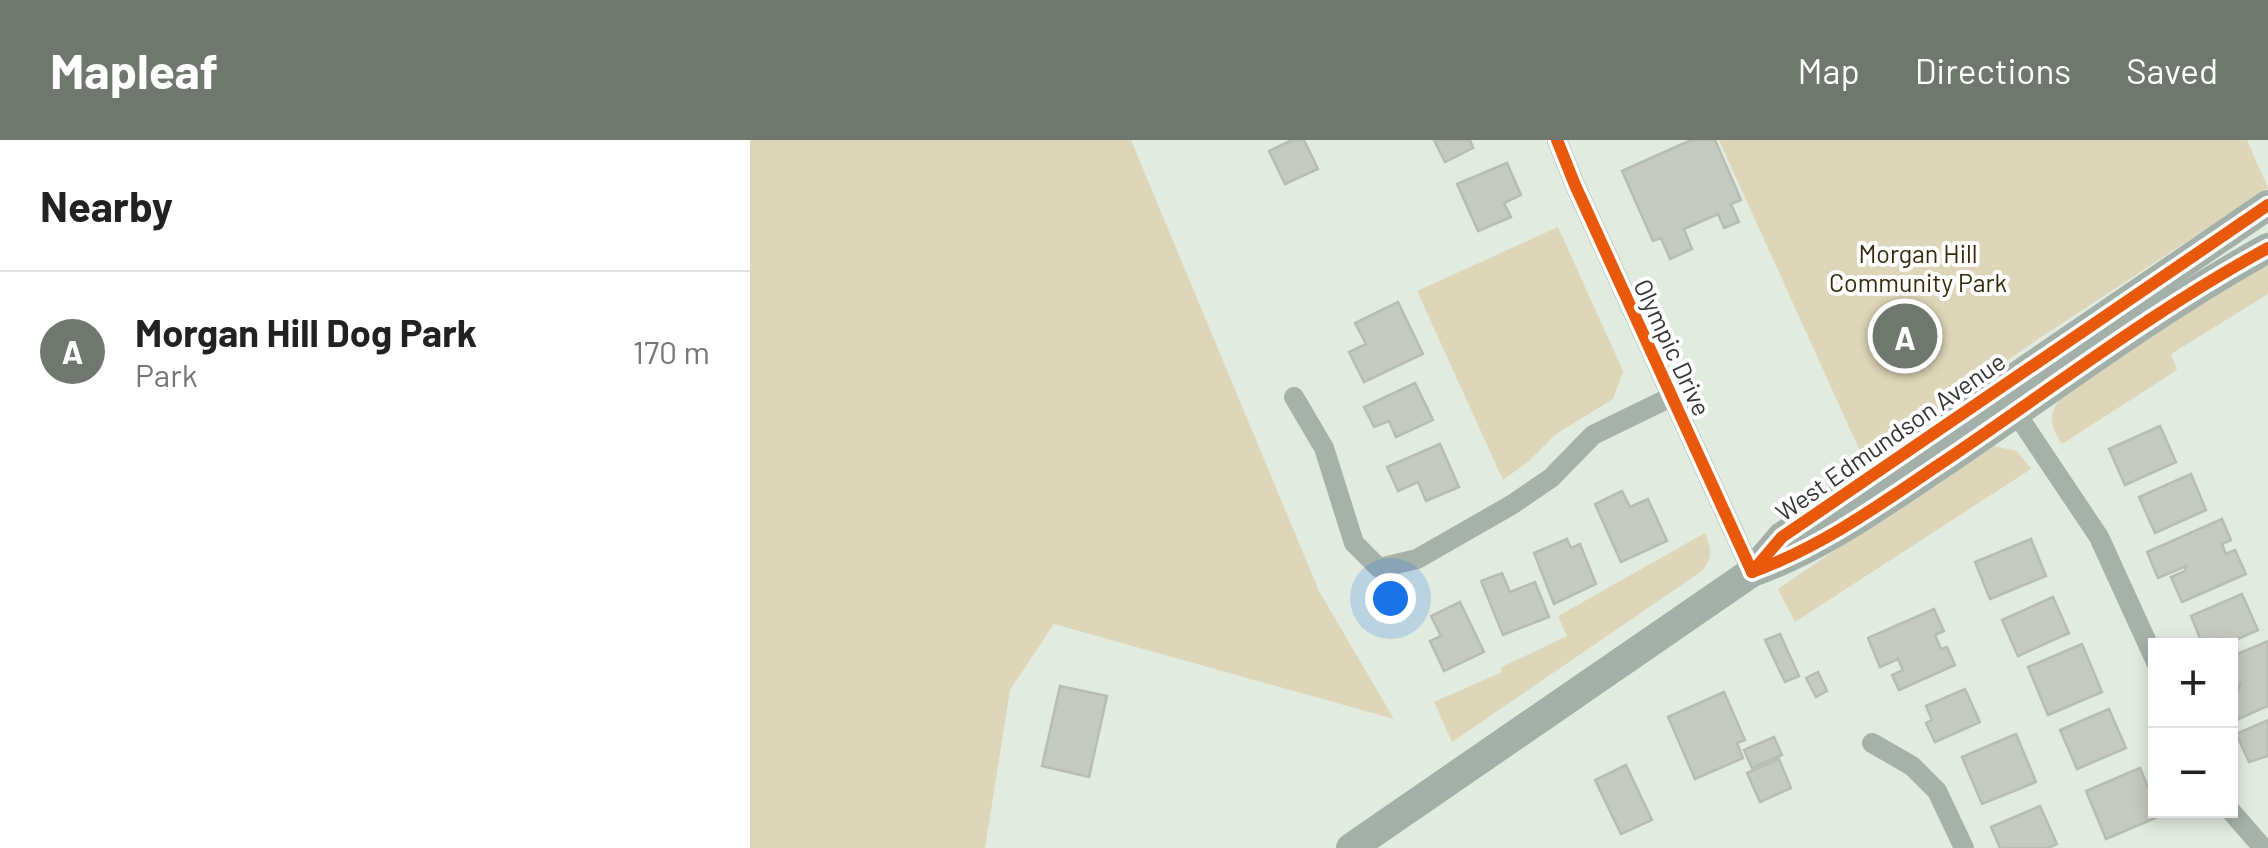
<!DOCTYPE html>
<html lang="en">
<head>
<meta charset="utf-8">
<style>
  :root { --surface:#fff; --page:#f6f6f6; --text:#222; --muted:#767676; --line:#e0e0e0; --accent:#6f776e }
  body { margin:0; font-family:Barlow,sans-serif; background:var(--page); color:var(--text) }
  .controls { position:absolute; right:30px; bottom:30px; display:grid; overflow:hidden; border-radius:0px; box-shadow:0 5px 15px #0003 }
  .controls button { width:90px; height:90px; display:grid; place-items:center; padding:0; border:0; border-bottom:2px solid var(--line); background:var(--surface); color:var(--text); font:50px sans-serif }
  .you { position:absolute; left:640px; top:458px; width:35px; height:35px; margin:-25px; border:8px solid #fff; border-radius:50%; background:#1a73e8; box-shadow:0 0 0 15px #1a73e833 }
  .badge { display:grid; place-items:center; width:65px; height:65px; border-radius:50%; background:var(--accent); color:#fff; font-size:32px; font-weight:700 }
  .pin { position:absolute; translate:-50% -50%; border:5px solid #fff; box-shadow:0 2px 10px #0006 }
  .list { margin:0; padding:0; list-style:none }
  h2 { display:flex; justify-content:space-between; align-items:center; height:130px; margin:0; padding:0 40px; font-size:42px }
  h2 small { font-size:32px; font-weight:400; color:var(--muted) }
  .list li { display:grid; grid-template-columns:65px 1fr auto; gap:30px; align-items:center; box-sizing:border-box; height:160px; padding:0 40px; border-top:2px solid var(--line) }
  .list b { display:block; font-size:38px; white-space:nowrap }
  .list p { margin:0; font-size:32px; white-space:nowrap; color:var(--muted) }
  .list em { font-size:32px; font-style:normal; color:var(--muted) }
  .map { position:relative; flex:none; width:1518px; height:708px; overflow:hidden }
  header { display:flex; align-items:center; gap:60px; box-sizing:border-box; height:140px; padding:0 50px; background:var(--accent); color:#fff }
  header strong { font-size:48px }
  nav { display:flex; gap:55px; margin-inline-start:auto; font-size:35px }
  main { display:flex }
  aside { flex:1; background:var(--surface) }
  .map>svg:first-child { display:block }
  .green { fill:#ded6b8 }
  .building { fill:#c5c9c0; stroke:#b8bdb3; stroke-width:2.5 }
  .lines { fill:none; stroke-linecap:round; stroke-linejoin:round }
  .street { stroke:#a6b1aa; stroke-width:20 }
  .secondary { stroke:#a3b0a9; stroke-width:30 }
  .cycleway-casing { stroke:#fff; stroke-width:19 }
  .cycleway { stroke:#e8590c; stroke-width:12 }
  .labels { text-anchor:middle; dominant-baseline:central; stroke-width:8; stroke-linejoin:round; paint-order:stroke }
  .park-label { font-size:25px; fill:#372908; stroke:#fff }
  .street-label { font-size:25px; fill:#313830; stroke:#fff }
</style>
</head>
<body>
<header>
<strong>Mapleaf</strong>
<nav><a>Map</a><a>Directions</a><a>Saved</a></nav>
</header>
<main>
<aside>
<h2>Nearby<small></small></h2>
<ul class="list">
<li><span class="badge">A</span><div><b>Morgan Hill Dog Park</b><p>Park</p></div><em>170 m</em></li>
</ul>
</aside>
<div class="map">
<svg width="1518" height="708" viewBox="0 0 1518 708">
  <rect width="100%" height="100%" fill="#e2ebe0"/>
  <g class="green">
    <path d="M0,0H381L569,451L644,579L304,484L260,550L235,708H0Z"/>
    <path d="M969,0H1497L1518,48L1281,204L1114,320Z"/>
    <path d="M808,87L873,231L863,259L806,294L779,321L753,340L667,151Z"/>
    <path d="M1518,126V154L1421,214L1427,230L1312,304C1298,284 1298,269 1317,253L1481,142Z"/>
    <path d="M1244,306L1267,311L1281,329L1045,482L1028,449L1233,309Z"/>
    <path d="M955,393C961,408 963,418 952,431L702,602L684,562L752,532L750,528L817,496L808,476Z"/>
  </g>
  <g class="building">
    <path d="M542,0H554L568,29L535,44L519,11Z"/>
    <path d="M684,0H720L723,8L695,22Z"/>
    <path d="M941,0H965L991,60L981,64L989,82L974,88L968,74L934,89L942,109L920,119L911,98L903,101L872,31Z"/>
    <path d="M757,23L771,55L754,63L761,77L728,91L707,44Z"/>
    <path d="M648,162L673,214L614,242L599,212L616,204L605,183Z"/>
    <path d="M665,243L683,280L646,297L639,281L624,287L614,267Z"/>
    <path d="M1410,286L1426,322L1375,345L1359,309Z"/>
    <path d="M690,304L709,347L676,361L668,342L648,351L637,327Z"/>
    <path d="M1441,334L1456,370L1405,393L1389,357Z"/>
    <path d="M872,351L880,367L898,359L917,401L871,422L845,364Z"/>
    <path d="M1472,379L1481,400L1472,404L1476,414L1485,410L1496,434L1432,462L1421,437L1435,431L1436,426L1408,438L1397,412Z"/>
    <path d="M817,399L821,408L830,404L846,444L804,464L784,413Z"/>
    <path d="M1281,399L1296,436L1240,459L1225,422Z"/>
    <path d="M752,433L760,452L785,442L799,477L753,495L731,441Z"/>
    <path d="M1492,454L1508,490L1472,506H1453L1441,476Z"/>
    <path d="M1303,457L1319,493L1268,516L1252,480Z"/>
    <path d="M710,462L734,512L694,531L680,501L691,496L681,476Z"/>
    <path d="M1184,469L1194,491L1185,495L1191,509L1197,507L1205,525L1149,550L1142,535L1153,530L1148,519L1130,527L1118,498Z"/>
    <path d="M1030,494L1049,536L1035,542L1015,500Z"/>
    <path d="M1518,501V566L1486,580L1480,567V553L1488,550L1490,544L1480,549V517Z"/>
    <path d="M1332,504L1352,552L1298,575L1278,527Z"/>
    <path d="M1068,532L1077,551L1066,557L1056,538Z"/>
    <path d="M310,546L357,556L339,637L292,626Z"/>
    <path d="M1215,549L1230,582L1185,602L1176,583L1182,580L1176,566Z"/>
    <path d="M974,552L995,600L987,603L993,618L945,639L918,577Z"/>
    <path d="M1359,569L1376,608L1327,629L1310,590Z"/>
    <path d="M1518,580V616L1499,622L1486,594Z"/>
    <path d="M1266,594L1286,642L1232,664L1212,617Z"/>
    <path d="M1024,597L1032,615L1002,628L994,610Z"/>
    <path d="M1029,619L1041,648L1010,662L997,633Z"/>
    <path d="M876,625L902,680L871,694L845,640Z"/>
    <path d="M1390,628L1410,676L1356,699L1336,651Z"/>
    <path d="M1290,666L1307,704L1298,708H1250L1241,687Z"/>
  </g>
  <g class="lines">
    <g class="street">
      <path d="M807,0L825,45L1002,432"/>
      <path d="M544,257L574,308L604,403L629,428L667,419L763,364L801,338L843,295L921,257"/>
      <path d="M1266,273L1349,397L1406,522"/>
      <path d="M1122,603L1162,626L1187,651L1214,708"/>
      <path d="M1480,670L1513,708"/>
    </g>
    <g class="secondary">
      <path d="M1005,431C1072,407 1132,363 1191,324C1299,251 1404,171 1518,108"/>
      <path d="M601,708L1002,432L1032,397L1518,65"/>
    </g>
    <g class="cycleway-casing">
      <g id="cycleway">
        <path d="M807,0L825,45L1002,432"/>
        <path d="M1002,432L1032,397L1518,65"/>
        <path d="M1002,432C1069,408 1128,366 1187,326C1296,253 1402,171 1518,108"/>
      </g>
    </g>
    <use href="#cycleway" class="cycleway"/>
  </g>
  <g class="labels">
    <g class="park-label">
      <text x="1168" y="113">Morgan Hill<tspan x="1168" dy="29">Community Park</tspan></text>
    </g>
    <g class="street-label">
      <text transform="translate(923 207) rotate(65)">Olympic Drive</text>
      <text transform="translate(1140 296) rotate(-35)">West Edmundson Avenue</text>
    </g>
  </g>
</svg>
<div class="controls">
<button>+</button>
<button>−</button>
</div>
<div class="you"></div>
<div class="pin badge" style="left:1155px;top:196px">A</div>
</div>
</main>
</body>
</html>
